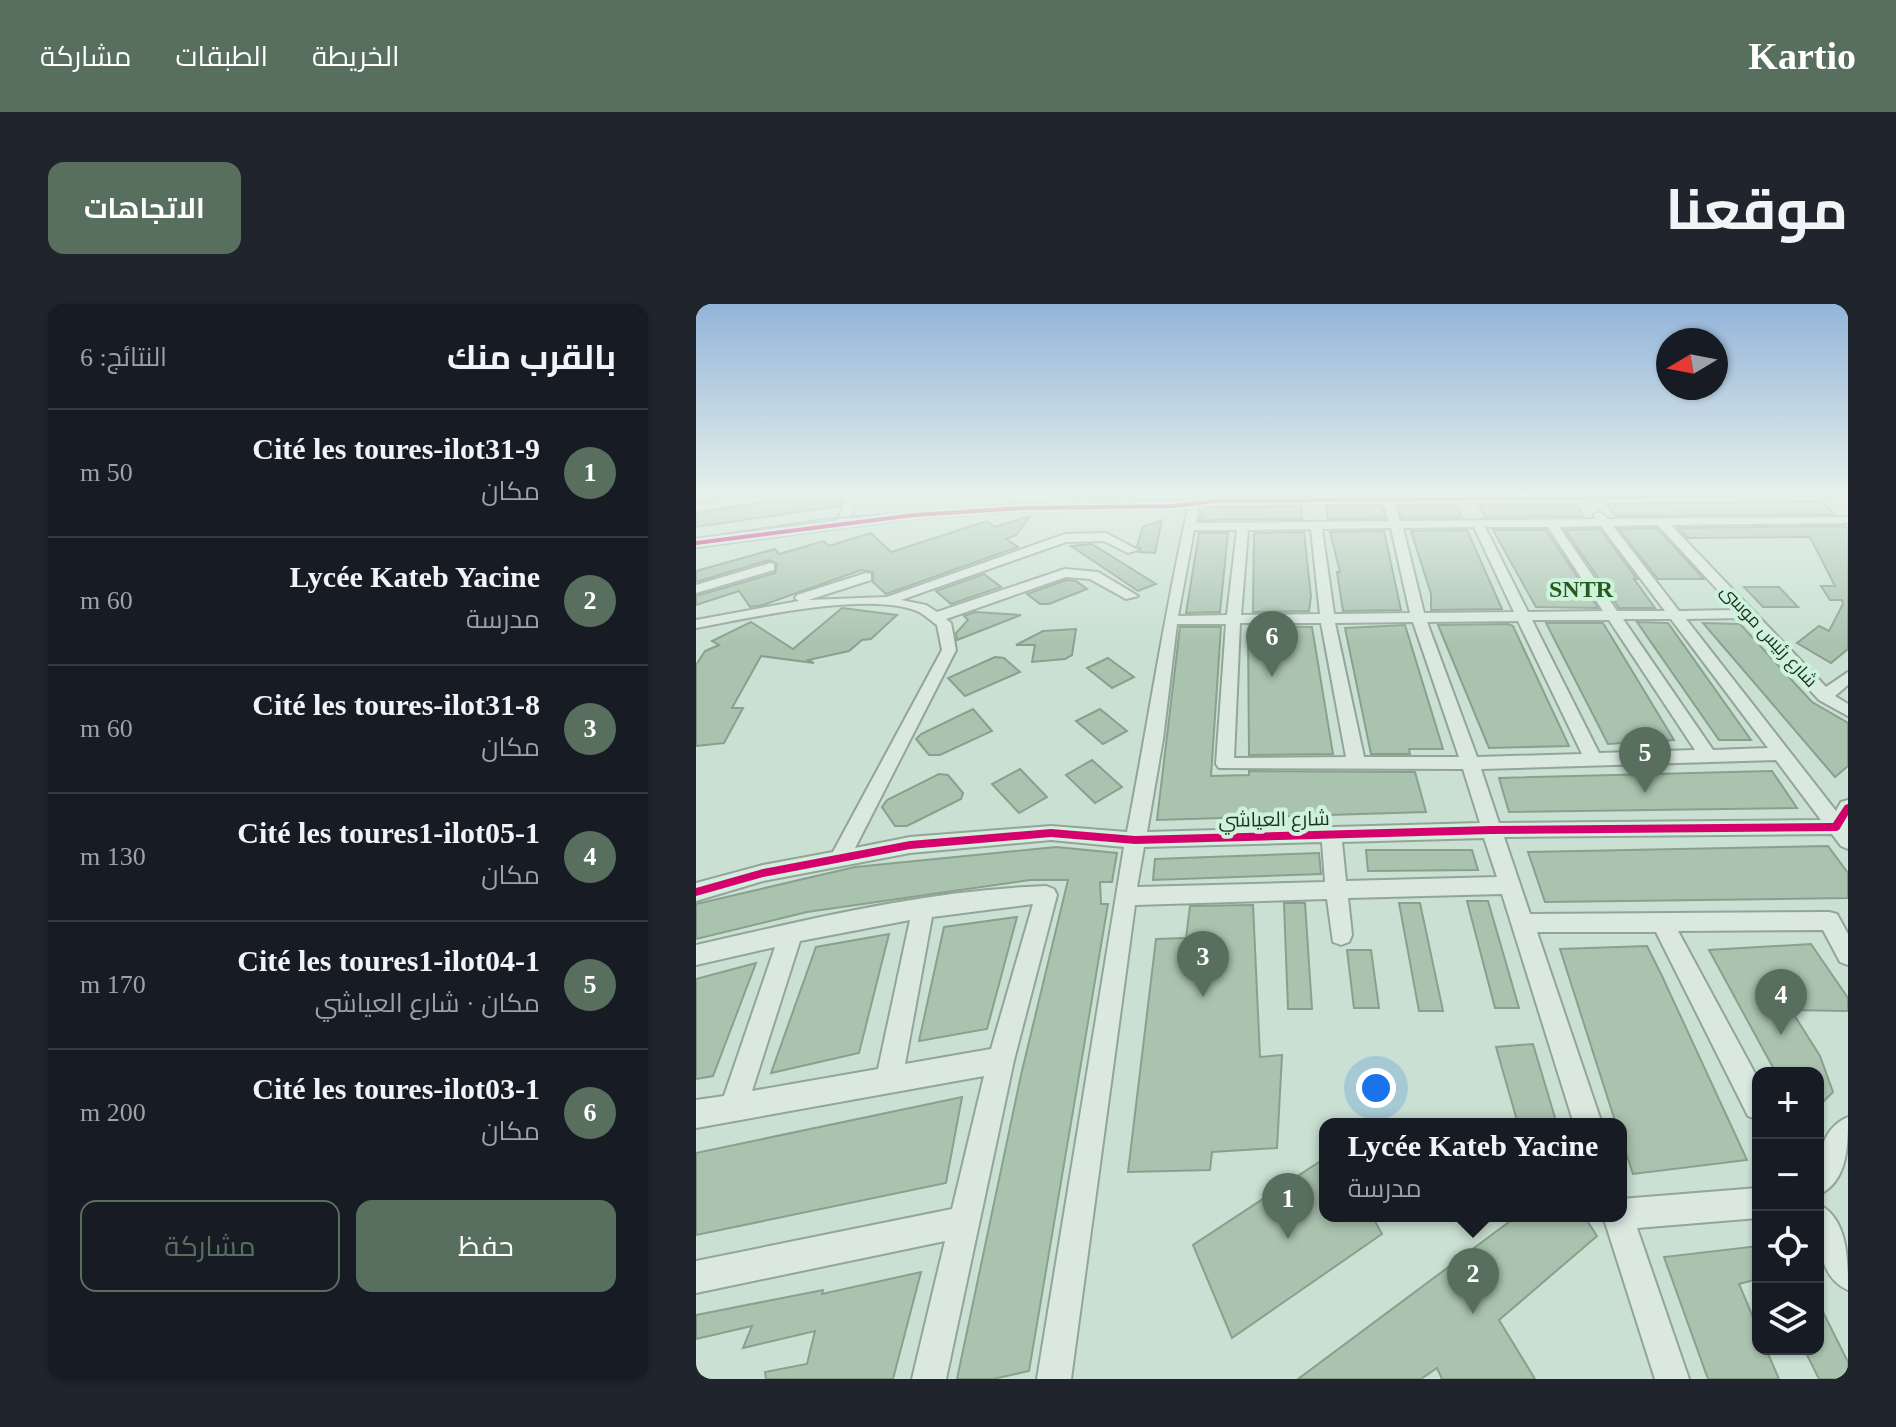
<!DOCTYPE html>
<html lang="ar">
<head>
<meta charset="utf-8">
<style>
  :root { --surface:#171b24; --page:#20242c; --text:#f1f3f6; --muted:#9ea1a6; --line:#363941; --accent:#596f5e }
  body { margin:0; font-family:"Times New Roman",Cairo,serif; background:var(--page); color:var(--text); direction:rtl }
  .controls { position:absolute; right:24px; bottom:24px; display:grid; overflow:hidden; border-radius:16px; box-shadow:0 2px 6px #0004 }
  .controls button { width:72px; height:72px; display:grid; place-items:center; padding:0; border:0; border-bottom:2px solid var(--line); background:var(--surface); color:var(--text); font:40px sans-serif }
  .compass { position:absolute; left:960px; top:24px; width:72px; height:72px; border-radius:50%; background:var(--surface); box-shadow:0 2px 6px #0004; rotate:260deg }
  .you { position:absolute; left:680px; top:784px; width:28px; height:28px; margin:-20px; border:6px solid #fff; border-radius:50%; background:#1a73e8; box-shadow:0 0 0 12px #1a73e833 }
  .badge { display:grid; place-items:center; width:52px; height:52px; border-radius:50%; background:var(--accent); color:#fff; font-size:26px; font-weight:700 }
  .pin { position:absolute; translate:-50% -66px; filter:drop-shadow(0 2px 4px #0008) }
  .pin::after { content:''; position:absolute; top:42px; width:28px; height:24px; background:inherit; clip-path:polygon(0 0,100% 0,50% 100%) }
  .popup { position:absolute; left:623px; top:814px; width:308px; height:104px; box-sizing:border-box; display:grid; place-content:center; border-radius:16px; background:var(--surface); filter:drop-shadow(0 2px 6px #0005); font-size:26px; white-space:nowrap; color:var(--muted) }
  .popup b { font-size:30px; color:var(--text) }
  .popup::after { content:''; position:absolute; left:50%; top:100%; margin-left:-16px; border:16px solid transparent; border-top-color:var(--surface) }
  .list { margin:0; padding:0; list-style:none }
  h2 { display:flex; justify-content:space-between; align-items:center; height:104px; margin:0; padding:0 32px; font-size:34px }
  h2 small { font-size:26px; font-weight:400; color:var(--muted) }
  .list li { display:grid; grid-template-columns:52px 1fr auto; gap:24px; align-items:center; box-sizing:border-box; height:128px; padding:0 32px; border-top:2px solid var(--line) }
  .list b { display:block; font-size:30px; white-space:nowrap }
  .list p { margin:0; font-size:26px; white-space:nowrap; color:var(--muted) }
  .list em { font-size:26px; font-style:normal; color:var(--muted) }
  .actions { display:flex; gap:16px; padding:24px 32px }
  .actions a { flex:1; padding:18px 0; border:2px solid var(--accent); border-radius:16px; text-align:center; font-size:28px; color:var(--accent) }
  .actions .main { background:var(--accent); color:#fff }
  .icon { flex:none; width:44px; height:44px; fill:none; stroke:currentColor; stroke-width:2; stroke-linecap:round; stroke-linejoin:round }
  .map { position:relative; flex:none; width:1152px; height:1075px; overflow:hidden; direction:ltr; border-radius:16px }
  header { display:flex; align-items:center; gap:48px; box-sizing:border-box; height:112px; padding:0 40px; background:var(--accent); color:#fff }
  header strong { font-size:38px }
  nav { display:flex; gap:44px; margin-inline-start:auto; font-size:28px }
  .intro { display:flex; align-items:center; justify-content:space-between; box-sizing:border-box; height:192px; padding:0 48px }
  h1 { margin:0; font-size:56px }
  .button { padding:20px 36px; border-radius:16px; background:var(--accent); color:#fff; font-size:28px; font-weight:700 }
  main { display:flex; gap:48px; padding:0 48px }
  aside { flex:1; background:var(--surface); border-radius:16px; box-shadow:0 2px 6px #0004 }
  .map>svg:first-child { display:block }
  .building { fill:#aac3af; stroke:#89a08e; stroke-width:2 }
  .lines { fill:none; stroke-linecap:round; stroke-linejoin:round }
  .minor-casing { stroke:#93a598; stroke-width:4 }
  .minor { fill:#dae8e0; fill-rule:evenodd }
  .tram { stroke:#9ba8a0; stroke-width:2 }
  .cycleway-casing { stroke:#cef2dc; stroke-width:5 }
  .cycleway { fill:#d6006c; fill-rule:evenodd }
  .labels { text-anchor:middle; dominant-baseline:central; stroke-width:8; stroke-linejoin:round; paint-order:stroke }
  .far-street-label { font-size:18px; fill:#1c3220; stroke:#cef2dc }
  .street-label { font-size:20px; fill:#1c3220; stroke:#cef2dc }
  .far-district-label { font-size:24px; font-weight:bold; fill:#255c1e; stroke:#cef2dc }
</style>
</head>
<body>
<header>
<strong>Kartio</strong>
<nav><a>الخريطة</a><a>الطبقات</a><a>مشاركة</a></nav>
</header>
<div class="intro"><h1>موقعنا</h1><a class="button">الاتجاهات</a></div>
<main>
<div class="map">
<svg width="1152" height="1075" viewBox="0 0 1152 1075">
  <rect width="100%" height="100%" fill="#c9e0d2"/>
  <g class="building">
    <path d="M114,190H148L144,202L0,223V210Z"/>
    <path d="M1126,197L1138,210L919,212L911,200Z"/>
    <path d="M881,200L887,212L789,213L783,201Z"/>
    <path d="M760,201L766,213L706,214L702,202Z"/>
    <path d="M605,202L606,215L504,216L507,205L517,203Z"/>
    <path d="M630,202H685L689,214L632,215Z"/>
    <path d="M334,212L320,231L310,235L322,243L190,290L177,278V268L165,266L67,301L54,303L43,287L0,301V292L79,269L81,260L73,256L0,278V267L79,245L83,250L128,237L133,242L175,229L195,248L291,217L299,223Z"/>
    <path d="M466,216L459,249L443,248L445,245L441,242L447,223Z"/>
    <path d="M1149,222L1152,225V345L1135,359L1101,339L1123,322L1133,327L1147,300L1146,296H1134L1125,282H1139L1114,233L992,234L982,224Z"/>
    <path d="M961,224L1008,275H962L923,225Z"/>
    <path d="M904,225L941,275H938L959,304H923L869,226Z"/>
    <path d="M771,226L806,305L735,306V290L715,227Z"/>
    <path d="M797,226H850L902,304L840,303Z"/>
    <path d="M688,227L705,306L647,307L641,268H644L634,228Z"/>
    <path d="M608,228L615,292L613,307L557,308L558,229Z"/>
    <path d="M503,229H532L524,308L490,309Z"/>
    <path d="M396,240L460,280L442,287L375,242Z"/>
    <path d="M288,270L305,283L255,300L240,287Z"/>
    <path d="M370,276L380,277L391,285L353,300H344L331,290Z"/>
    <path d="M1048,283H1083L1102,303H1067Z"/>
    <path d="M146,304L201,311L175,335L166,336L153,347L112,356L118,359L65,352L36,404H47L28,439L0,442V361L9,347L23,341L16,337L55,318L97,345Z"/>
    <path d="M279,308L325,311L261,336L260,329L272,316L268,312Z"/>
    <path d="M941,318L972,319L1055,436H1023Z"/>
    <path d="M850,319H907L978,436L912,440Z"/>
    <path d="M1007,319L1044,320L1116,398L1152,419V462L1139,473Z"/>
    <path d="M812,320L817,322L873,442L793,444L742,321Z"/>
    <path d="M709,321L747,445H713L714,450H675L649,324Z"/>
    <path d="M558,322L616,323L637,450L553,451L552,326L559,325Z"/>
    <path d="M484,323H525L515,472L553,471V467L719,468L730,508L461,516Z"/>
    <path d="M380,325L376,351L369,355L336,358L339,341H320L347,327Z"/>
    <path d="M299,353L308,354L324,368L269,392L252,374Z"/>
    <path d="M412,354L438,373L416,384L391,364Z"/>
    <path d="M277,405L296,427L244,451H233L220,435L225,430Z"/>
    <path d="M404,405L431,427L407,440L380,417Z"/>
    <path d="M396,456L426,483L399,499L370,471Z"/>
    <path d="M324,465L351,493L323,509L296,480Z"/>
    <path d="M1076,467L1101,504L813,508L803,474Z"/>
    <path d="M243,470L252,471L267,489L265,495L211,522H199L186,503L191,496Z"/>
    <path d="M1132,542L1152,569V594L849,598L832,548Z"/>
    <path d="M360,543L421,549L416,578H404L405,600H412L333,1067L297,1075H261L325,771L372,576H334L111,608L0,635V600L159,563Z"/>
    <path d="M670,546H776L782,566L672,567Z"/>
    <path d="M623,549L625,570L457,576L459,555Z"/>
    <path d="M771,597H792L823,704H799Z"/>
    <path d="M588,599H609L616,705H592Z"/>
    <path d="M703,599H724L747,707H723Z"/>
    <path d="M557,601L564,753L586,751L581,844L516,848L514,866L432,868L460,635L490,634L494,602Z"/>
    <path d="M321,613L291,725L223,737L248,623Z"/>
    <path d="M193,630L163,749L75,769L120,643Z"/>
    <path d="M1115,640L1152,694V707L1095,706L1124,752L1137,788L1122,803V769H1080L1013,646Z"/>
    <path d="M951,642L966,672L1051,856L937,870L925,834V820H920L864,645Z"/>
    <path d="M651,646H675L683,704H658Z"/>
    <path d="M60,659L17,772L0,775V675Z"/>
    <path d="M837,740L860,817L822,820L800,743Z"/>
    <path d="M266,793L250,879L0,931V849Z"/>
    <path d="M629,854V912H676L686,930L536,1034L497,941Z"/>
    <path d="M821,912H888L901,932L803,1016L839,1075H746L741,1064L725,1075H602Z"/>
    <path d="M1062,942V975L1043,980L1062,1025V1045H1070L1083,1075H1012L968,953Z"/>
    <path d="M225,968L197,1075H70L69,1068L111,1060L119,1027L47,1044L56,1022L0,1035V1011L127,986L126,990Z"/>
    <path d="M1122,998L1152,1058V1075H1123L1108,1045H1122Z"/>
  </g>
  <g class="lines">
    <g class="minor-casing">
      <g id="minor">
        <path d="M79,190H111L0,207V201Z"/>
        <path d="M151,190H161L154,216C262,202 370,200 479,199L493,197L495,190H505V195L684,190H1152V194L698,199L704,217L900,215L897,211L903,208L912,215L1152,213V219L975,221L1130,383L1152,368V381L1139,392L1152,400V412L1123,396L1048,314L990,315L1140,507L1145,498L1152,496V545L1145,542L1136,530L808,533L834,610L1133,608L1141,610L1152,630V661L1144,658L1127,626L982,627L1062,775V816L1052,812L960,628H841L906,820H878L806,590L652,594L656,631L653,638L645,641L637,638L631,595L439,601L375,1075H341L428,543L355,536L214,549L67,577L0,597V579L67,561L137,548L246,346L241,321C235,317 228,310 221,307C172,287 53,314 0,324V316L103,297L99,294L101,291L170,269L175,270V276L112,296L191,293L369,230L410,229L442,246L432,249L408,237L370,238L205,296L230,301L241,308L369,265L402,268L442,292L430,295L394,275L370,273L250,315L255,319L260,346L159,544L214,533L355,522L431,528C452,420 468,311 492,204L327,207L218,214L0,243V235L142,217ZM687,199L693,217L500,219L503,202L517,200ZM962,221L1040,306L983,307L917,222ZM905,222L969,307H921L863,223ZM778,223L818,308L728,309L707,224ZM789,223H852L907,307L832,308ZM695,224L714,309L638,310L626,225ZM615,225L624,310L545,311L552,226ZM498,226H541L531,311L482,312ZM927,315H975L1072,444L1017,446ZM836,316H913L999,446L903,449ZM822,317L886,450L781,453L731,318ZM717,318L763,453H668L639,319ZM544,319H625L650,453L538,454ZM481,320H530L520,460L523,464L767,465L784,519L451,528L467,435ZM1080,456L1125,516L803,519L785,465ZM788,534L801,573L650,577L646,538ZM626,538L629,578L441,583L448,543Z"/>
        <path d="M74,259L78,260V266L0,289V281Z"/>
        <path d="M350,582L358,585L361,591L318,756L250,1075H216L249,937L0,989V957L256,905L288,772L0,824V796L28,792L79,643L0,661V641C114,615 231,586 350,582ZM337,600L295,745L209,760L236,613ZM214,616L182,765L56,787L104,637Z"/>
        <path d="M1152,813C1152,841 1152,878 1122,891C1122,862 1121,826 1152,813Z"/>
        <path d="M1062,884V914L941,924L993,1075H959L907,912H925V895Z"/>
        <path d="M1122,900C1152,914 1152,956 1152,986C1120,972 1122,930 1122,900Z"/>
      </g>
    </g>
    <use href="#minor" class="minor"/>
    <path class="tram" d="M0,234L128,215L314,200L698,190"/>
    <g class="cycleway-casing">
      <g id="cycleway">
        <path d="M1057,190H1152V193L517,199L479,204L327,206L218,213L0,241V237L218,209L327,202L479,200L517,195Z"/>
        <path d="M1152,500V511L1143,526L1140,527L795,530L439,540L355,533L214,545L67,573L0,592V584L67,565L214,537L355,525L439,532L795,522L1137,519L1149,501Z"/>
      </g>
    </g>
    <use href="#cycleway" class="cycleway"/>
  </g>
  <linearGradient id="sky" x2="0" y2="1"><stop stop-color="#93b4d9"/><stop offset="0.56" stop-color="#e7f1eb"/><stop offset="1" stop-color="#e7f1eb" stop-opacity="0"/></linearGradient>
  <rect width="1152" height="341" fill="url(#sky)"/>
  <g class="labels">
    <g class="far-street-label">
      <text transform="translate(1073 332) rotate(47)">شارع رئيس موسى</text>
    </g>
    <g class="street-label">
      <text transform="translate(578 515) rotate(-1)">شارع العياشي</text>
    </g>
    <g class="far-district-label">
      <text x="885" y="285">SNTR</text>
    </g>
  </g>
</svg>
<div class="controls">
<button>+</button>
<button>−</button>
<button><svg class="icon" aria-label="locate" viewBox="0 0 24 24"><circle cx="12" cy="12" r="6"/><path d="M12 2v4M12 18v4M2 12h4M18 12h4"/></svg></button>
<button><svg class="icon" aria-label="layers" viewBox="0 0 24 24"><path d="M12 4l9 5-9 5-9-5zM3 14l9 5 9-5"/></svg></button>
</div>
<svg class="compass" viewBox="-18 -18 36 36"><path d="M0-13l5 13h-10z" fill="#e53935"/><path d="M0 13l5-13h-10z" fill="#9ea1a6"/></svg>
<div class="you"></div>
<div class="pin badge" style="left:592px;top:935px">1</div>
<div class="pin badge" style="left:777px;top:1010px">2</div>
<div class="popup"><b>Lycée Kateb Yacine</b>مدرسة</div>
<div class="pin badge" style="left:507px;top:693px">3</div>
<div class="pin badge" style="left:1085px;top:731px">4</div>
<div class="pin badge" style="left:949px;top:489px">5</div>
<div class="pin badge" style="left:576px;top:373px">6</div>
</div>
<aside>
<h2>بالقرب منك<small>النتائج: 6</small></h2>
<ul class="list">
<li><span class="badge">1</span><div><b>Cité les toures-ilot31-9</b><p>مكان</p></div><em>50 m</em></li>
<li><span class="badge">2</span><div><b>Lycée Kateb Yacine</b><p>مدرسة</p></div><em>60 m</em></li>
<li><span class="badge">3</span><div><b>Cité les toures-ilot31-8</b><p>مكان</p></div><em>60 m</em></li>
<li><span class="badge">4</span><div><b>Cité les toures1-ilot05-1</b><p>مكان</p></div><em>130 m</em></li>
<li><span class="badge">5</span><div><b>Cité les toures1-ilot04-1</b><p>مكان · شارع العياشي</p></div><em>170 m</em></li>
<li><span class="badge">6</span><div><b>Cité les toures-ilot03-1</b><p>مكان</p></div><em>200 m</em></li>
</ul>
<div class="actions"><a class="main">حفظ</a><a>مشاركة</a></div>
</aside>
</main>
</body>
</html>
